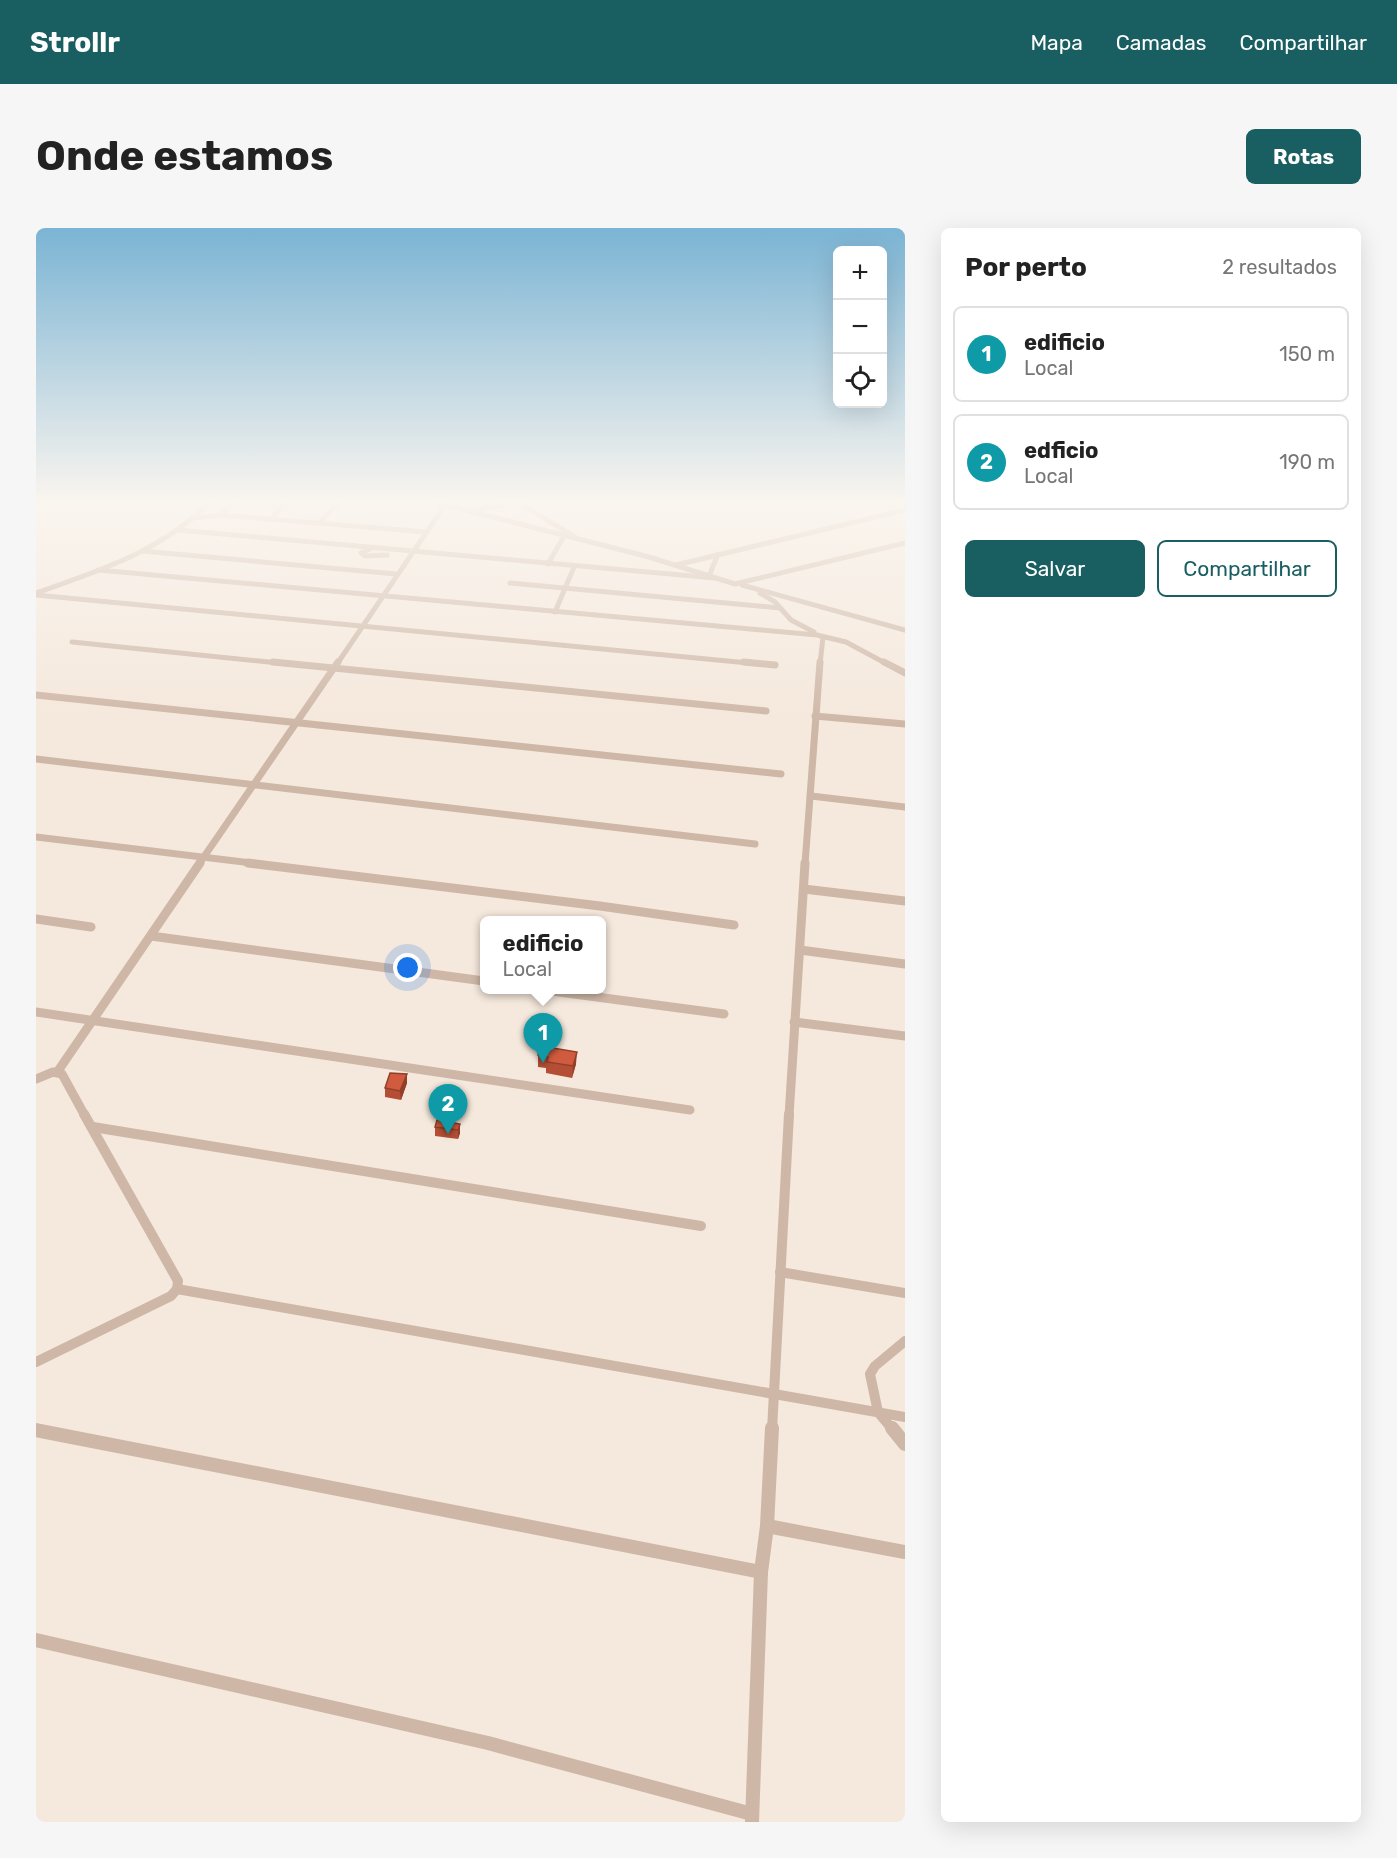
<!DOCTYPE html>
<html lang="pt">
<head>
<meta charset="utf-8">
<style>
  :root { --surface:#fff; --page:#f6f6f6; --text:#222; --muted:#767676; --line:#e0e0e0; --accent:#195e60 }
  body { margin:0; font-family:Rubik,sans-serif; background:var(--page); color:var(--text) }
  .controls { position:absolute; right:18px; top:18px; display:grid; overflow:hidden; border-radius:9px; box-shadow:0 6px 24px #0002 }
  .controls button { width:54px; height:54px; display:grid; place-items:center; padding:0; border:0; border-bottom:2px solid var(--line); background:var(--surface); color:var(--text); font:30px sans-serif }
  .you { position:absolute; left:372px; top:740px; width:21px; height:21px; margin:-15px; border:4px solid #fff; border-radius:50%; background:#1a73e8; box-shadow:0 0 0 9px #1a73e833 }
  .badge { display:grid; place-items:center; width:39px; height:39px; border-radius:50%; background:var(--accent); color:#fff; font-size:20px; font-weight:700 }
  .pin { position:absolute; translate:-50% -50px; filter:drop-shadow(0 2px 3px #0008) }
  .pin::after { content:''; position:absolute; top:32px; width:21px; height:18px; background:inherit; clip-path:polygon(0 0,100% 0,50% 100%) }
  .popup { position:absolute; left:444px; top:688px; width:126px; height:78px; box-sizing:border-box; display:grid; place-content:center; border-radius:9px; background:var(--surface); filter:drop-shadow(0 2px 4px #0005); font-size:20px; white-space:nowrap; color:var(--muted) }
  .popup b { font-size:22px; color:var(--text) }
  .popup::after { content:''; position:absolute; left:50%; top:100%; margin-left:-12px; border:12px solid transparent; border-top-color:var(--surface) }
  .list { margin:0; padding:0; list-style:none }
  h2 { display:flex; justify-content:space-between; align-items:center; height:78px; margin:0; padding:0 24px; font-size:26px }
  h2 small { font-size:20px; font-weight:400; color:var(--muted) }
  .list li { display:grid; grid-template-columns:39px 1fr auto; gap:18px; align-items:center; box-sizing:border-box; height:96px; margin:0 12px 12px; padding:0 12px; border:2px solid var(--line); border-radius:9px }
  .list b { display:block; font-size:22px; white-space:nowrap }
  .list p { margin:0; font-size:20px; white-space:nowrap; color:var(--muted) }
  .list em { font-size:20px; font-style:normal; color:var(--muted) }
  .actions { display:flex; gap:12px; padding:18px 24px }
  .actions a { flex:1; padding:14px 0; border:2px solid var(--accent); border-radius:9px; text-align:center; font-size:21px; color:var(--accent) }
  .actions .main { background:var(--accent); color:#fff }
  .icon { flex:none; width:33px; height:33px; fill:none; stroke:currentColor; stroke-width:2; stroke-linecap:round; stroke-linejoin:round }
  .map { position:relative; flex:none; width:869px; height:1594px; overflow:hidden; border-radius:9px }
  header { display:flex; align-items:center; gap:36px; box-sizing:border-box; height:84px; padding:0 30px; background:var(--accent); color:#fff }
  header strong { font-size:28px }
  nav { display:flex; gap:33px; margin-inline-start:auto; font-size:21px }
  .intro { display:flex; align-items:center; justify-content:space-between; box-sizing:border-box; height:144px; padding:0 36px }
  h1 { margin:0; font-size:42px }
  .button { padding:15px 27px; border-radius:9px; background:var(--accent); color:#fff; font-size:21px; font-weight:700 }
  main { display:flex; gap:36px; padding:0 36px }
  aside { flex:1; background:var(--surface); border-radius:9px; box-shadow:0 6px 24px #0002 }
  .map>svg:first-child { display:block }
  .lines { fill:none; stroke-linecap:round; stroke-linejoin:round }
  .street-far4 { stroke:#ceb7a7; stroke-width:5 }
  .street-far3 { stroke:#ceb7a7; stroke-width:7 }
  .street-far2 { stroke:#ceb7a7; stroke-width:9 }
  .street-far1 { stroke:#ceb7a7; stroke-width:10 }
  .street { stroke:#ceb7a7; stroke-width:14 }
  .wall { fill:#b44e35 }
  .shaded-wall { fill:#92402b }
  .building { fill:#d15b3e; stroke:#92402b; stroke-width:1.5 }
</style>
</head>
<body>
<header>
<strong>Strollr</strong>
<nav><a>Mapa</a><a>Camadas</a><a>Compartilhar</a></nav>
</header>
<div class="intro"><h1>Onde estamos</h1><a class="button">Rotas</a></div>
<main>
<div class="map">
<svg width="869" height="1594" viewBox="0 0 869 1594">
  <rect width="100%" height="100%" fill="#f5e8dc"/>
  <g class="lines">
    <g class="street-far4">
      <path d="M398,274L613,329L699,356L869,315"/>
      <path d="M492,274L485,276L539,309"/>
      <path d="M863,274L869,277"/>
      <path d="M438,283L469,276H486"/>
      <path d="M184,287L198,274"/>
      <path d="M158,290L184,287L390,304"/>
      <path d="M235,291L250,274"/>
      <path d="M283,295L303,274"/>
      <path d="M142,302L679,350"/>
      <path d="M334,321L325,325L329,328L351,327"/>
      <path d="M106,323L360,346"/>
      <path d="M512,336L528,308"/>
      <path d="M640,337L869,282"/>
      <path d="M62,342L781,407L810,414L851,436"/>
      <path d="M673,348L682,326"/>
      <path d="M474,355L744,380"/>
      <path d="M706,357L869,402"/>
      <path d="M0,365C63,343 126,323 174,274"/>
      <path d="M724,365L739,374L755,392L778,404"/>
      <path d="M0,367L723,436"/>
      <path d="M519,384L538,339"/>
      <path d="M36,414L253,436"/>
      <path d="M301,436L409,277L404,274"/>
      <path d="M784,436L787,409"/>
    </g>
    <g class="street-far3">
      <path d="M237,434L730,483"/>
      <path d="M708,434L739,437"/>
      <path d="M848,434L869,445"/>
      <path d="M0,467L745,546"/>
      <path d="M779,488L869,496"/>
      <path d="M0,531L719,616"/>
      <path d="M775,568L869,579"/>
      <path d="M0,609L224,636"/>
      <path d="M163,636L302,434"/>
      <path d="M769,636L784,434"/>
    </g>
    <g class="street-far2">
      <path d="M212,635L564,678L698,697"/>
      <path d="M768,661L869,673"/>
      <path d="M0,691L55,699"/>
      <path d="M115,708L448,753"/>
      <path d="M764,722L869,736"/>
      <path d="M508,762L688,786"/>
      <path d="M0,784L654,882"/>
      <path d="M758,794L869,808"/>
      <path d="M22,843L164,635"/>
      <path d="M0,851L17,844L26,846L49,888"/>
      <path d="M753,888L769,635"/>
    </g>
    <g class="street-far1">
      <path d="M57,899L665,998"/>
      <path d="M744,1044L869,1065"/>
      <path d="M141,1061L869,1189"/>
      <path d="M0,1134L135,1068L141,1061L142,1053L48,886"/>
      <path d="M736,1202L753,886"/>
      <path d="M857,1202L842,1184L834,1146L839,1138L869,1113"/>
    </g>
    <g class="street">
      <path d="M856,1200L869,1216"/>
      <path d="M0,1202L725,1344"/>
      <path d="M731,1298L869,1324"/>
      <path d="M0,1412L452,1515L716,1586"/>
      <path d="M716,1594L725,1344L731,1298L736,1200"/>
    </g>
  </g>
  <g class="wall">
    <path d="M502,827L540,836L536,850L510,845V840L502,839Z"/>
    <path d="M371,846V855L365,872L349,869V860Z"/>
    <path d="M424,896V905L422,911L399,908V899Z"/>
  </g>
  <g class="shaded-wall">
    <path d="M541,824L540,836L536,850L537,838Z"/>
    <path d="M371,846V855L365,872L364,863Z"/>
    <path d="M424,896V905L422,911V902Z"/>
  </g>
  <g class="building">
    <path d="M505,818L541,824L537,838L511,834L512,829L502,827Z"/>
    <path d="M354,845L371,846L364,863L349,860Z"/>
    <path d="M401,892L424,896L422,902L399,899Z"/>
  </g>
  <linearGradient id="sky" x2="0" y2="1"><stop stop-color="#7bb4d4"/><stop offset="0.55" stop-color="#faf5ef"/><stop offset="1" stop-color="#faf5ef" stop-opacity="0"/></linearGradient>
  <rect width="869" height="497" fill="url(#sky)"/>
</svg>
<div class="controls">
<button>+</button>
<button>−</button>
<button><svg class="icon" aria-label="locate" viewBox="0 0 24 24"><circle cx="12" cy="12" r="6"/><path d="M12 2v4M12 18v4M2 12h4M18 12h4"/></svg></button>
</div>
<div class="you"></div>
<div class="pin badge" style="left:507px;top:835px;background:#0f9aa8">1</div>
<div class="popup"><b>edificio</b>Local</div>
<div class="pin badge" style="left:412px;top:906px;background:#0f9aa8">2</div>
</div>
<aside>
<h2>Por perto<small>2 resultados</small></h2>
<ul class="list">
<li><span class="badge" style="background:#0f9aa8">1</span><div><b>edificio</b><p>Local</p></div><em>150 m</em></li>
<li><span class="badge" style="background:#0f9aa8">2</span><div><b>edficio</b><p>Local</p></div><em>190 m</em></li>
</ul>
<div class="actions"><a class="main">Salvar</a><a>Compartilhar</a></div>
</aside>
</main>
</body>
</html>
